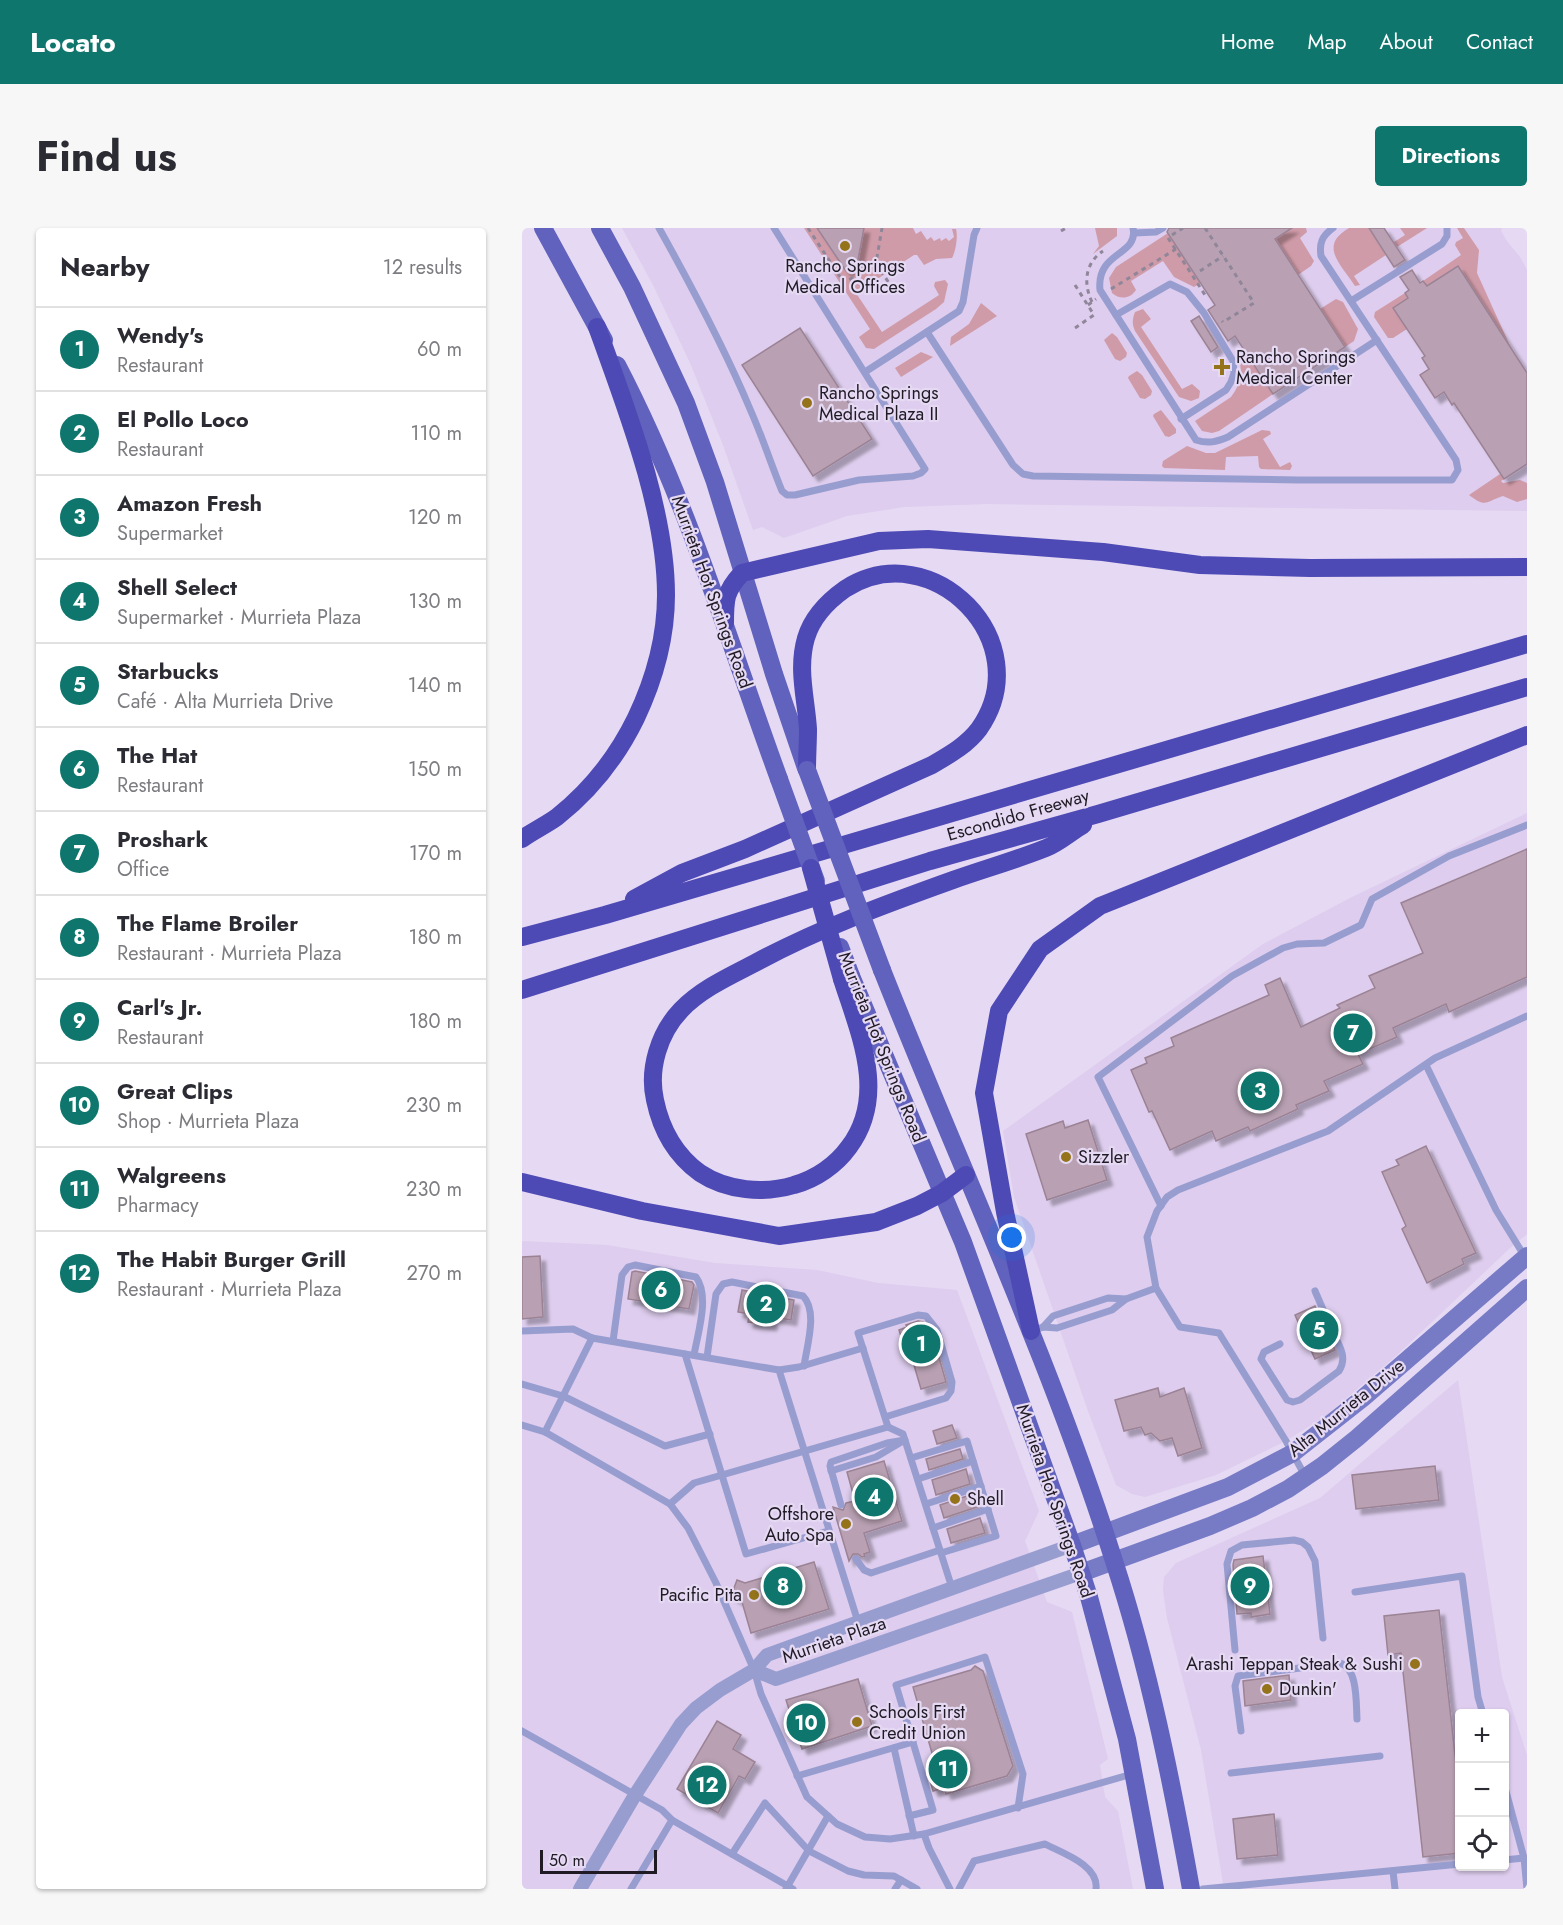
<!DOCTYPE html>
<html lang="en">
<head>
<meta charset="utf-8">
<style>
  :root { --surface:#fff; --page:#f7f7f7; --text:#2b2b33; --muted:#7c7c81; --line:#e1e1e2; --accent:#0f766e }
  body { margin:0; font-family:Jost,sans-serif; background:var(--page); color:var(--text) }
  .controls { position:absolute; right:18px; bottom:18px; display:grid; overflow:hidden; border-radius:6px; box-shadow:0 2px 4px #0004 }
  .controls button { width:54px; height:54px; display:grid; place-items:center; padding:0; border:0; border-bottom:2px solid var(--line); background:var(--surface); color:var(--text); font:30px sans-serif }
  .scale { position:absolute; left:18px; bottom:15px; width:117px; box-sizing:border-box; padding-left:6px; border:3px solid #1f1a24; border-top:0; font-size:16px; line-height:21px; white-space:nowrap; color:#1f1a24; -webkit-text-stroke:4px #e5d9f3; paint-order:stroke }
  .you { position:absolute; left:490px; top:1010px; width:21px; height:21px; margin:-15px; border:4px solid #fff; border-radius:50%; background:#1a73e8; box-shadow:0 0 0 9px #1a73e833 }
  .badge { display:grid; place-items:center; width:39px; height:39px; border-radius:50%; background:var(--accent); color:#fff; font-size:20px; font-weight:700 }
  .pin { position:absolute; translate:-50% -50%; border:3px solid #fff; box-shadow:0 2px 6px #0006 }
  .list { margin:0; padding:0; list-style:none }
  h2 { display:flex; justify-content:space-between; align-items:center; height:78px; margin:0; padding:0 24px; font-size:26px }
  h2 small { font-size:20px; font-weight:400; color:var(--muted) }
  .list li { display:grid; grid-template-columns:39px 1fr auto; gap:18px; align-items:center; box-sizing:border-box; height:84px; padding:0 24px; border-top:2px solid var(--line) }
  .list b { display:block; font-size:22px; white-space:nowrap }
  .list p { margin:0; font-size:20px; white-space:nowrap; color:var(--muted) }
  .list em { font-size:20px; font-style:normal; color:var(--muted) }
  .icon { flex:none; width:33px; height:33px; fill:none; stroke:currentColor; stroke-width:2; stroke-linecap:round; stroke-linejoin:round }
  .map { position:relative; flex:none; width:1005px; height:1661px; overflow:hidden; border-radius:6px }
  header { display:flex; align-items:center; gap:36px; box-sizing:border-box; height:84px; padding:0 30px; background:var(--accent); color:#fff }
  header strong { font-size:28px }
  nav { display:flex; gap:33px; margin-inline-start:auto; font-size:21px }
  .intro { display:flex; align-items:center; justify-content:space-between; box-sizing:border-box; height:144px; padding:0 36px }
  h1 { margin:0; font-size:42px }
  .button { padding:15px 27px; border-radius:6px; background:var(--accent); color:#fff; font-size:21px; font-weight:700 }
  main { display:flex; gap:36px; padding:0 36px }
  aside { flex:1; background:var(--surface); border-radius:6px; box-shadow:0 2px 4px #0004 }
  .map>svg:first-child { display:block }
  .built { fill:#decdee; fill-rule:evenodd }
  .green { fill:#d09ba8 }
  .building { fill:#b9a1b3; stroke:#9b8395; stroke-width:1.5; filter:url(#shadow) }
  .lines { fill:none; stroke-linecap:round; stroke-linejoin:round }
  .path { stroke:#8f8699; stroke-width:3; stroke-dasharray:4.5 4.5; stroke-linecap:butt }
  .lane { stroke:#989dd0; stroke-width:7 }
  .street { stroke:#989dd0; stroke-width:14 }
  .secondary { stroke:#777bc6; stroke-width:18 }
  .primary { stroke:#6062bd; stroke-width:18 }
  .highway { stroke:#4e4ab5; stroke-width:18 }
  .primary-bridge { stroke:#6062bd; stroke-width:18 }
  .highway-bridge { stroke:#4e4ab5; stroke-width:18 }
  .poi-dot { fill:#94731b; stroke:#e5d9f3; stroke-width:2 }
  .labels { text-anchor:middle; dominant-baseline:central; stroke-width:4.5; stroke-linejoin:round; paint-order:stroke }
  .poi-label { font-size:18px; fill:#1f1a24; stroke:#e5d9f3; text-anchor:start }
  .street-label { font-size:18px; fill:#1f1a24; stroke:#e5d9f3 }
</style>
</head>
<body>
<header>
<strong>Locato</strong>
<nav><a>Home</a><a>Map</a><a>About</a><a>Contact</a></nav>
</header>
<div class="intro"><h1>Find us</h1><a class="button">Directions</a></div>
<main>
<aside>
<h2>Nearby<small>12 results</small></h2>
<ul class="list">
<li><span class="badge">1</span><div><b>Wendy's</b><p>Restaurant</p></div><em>60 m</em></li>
<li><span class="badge">2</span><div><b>El Pollo Loco</b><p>Restaurant</p></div><em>110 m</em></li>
<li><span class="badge">3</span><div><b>Amazon Fresh</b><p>Supermarket</p></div><em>120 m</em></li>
<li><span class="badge">4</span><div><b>Shell Select</b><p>Supermarket · Murrieta Plaza</p></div><em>130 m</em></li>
<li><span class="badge">5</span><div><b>Starbucks</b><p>Café · Alta Murrieta Drive</p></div><em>140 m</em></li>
<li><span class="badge">6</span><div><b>The Hat</b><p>Restaurant</p></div><em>150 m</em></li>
<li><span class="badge">7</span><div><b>Proshark</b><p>Office</p></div><em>170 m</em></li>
<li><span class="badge">8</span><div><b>The Flame Broiler</b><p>Restaurant · Murrieta Plaza</p></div><em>180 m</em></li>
<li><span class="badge">9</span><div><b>Carl's Jr.</b><p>Restaurant</p></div><em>180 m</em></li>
<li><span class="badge">10</span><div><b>Great Clips</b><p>Shop · Murrieta Plaza</p></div><em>230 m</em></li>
<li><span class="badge">11</span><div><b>Walgreens</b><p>Pharmacy</p></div><em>230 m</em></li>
<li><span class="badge">12</span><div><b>The Habit Burger Grill</b><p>Restaurant · Murrieta Plaza</p></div><em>270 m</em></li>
</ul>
</aside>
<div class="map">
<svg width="1005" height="1661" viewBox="0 0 1005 1661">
  <defs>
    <filter id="shadow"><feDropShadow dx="5.5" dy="5.5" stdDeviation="1.5" flood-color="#0004"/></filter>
  </defs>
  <rect width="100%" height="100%" fill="#e5d9f3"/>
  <g class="built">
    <path d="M100,0H980L979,3L985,13L998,29L1005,42V283L464,276L382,279L325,288L262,310L240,299L231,302L201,217L169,137L131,57Z"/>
    <path d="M1005,585V1006L987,1021L874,1128L805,1187L764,1213L694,1247L623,1269L610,1266L594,1257L566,1183L492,969L481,903L741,716L830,669Z"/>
    <path d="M0,1013L85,1017L193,1035L295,1042L356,1055L435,1062L517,1283L503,1313L525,1374L550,1384L586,1531L578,1537L583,1569L596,1583L611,1661H0Z"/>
    <path d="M936,1152L980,1449L1005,1527V1661H702L679,1522L645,1390L641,1362L642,1349L654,1335L798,1270ZM938,1486H982V1638H938Z"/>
  </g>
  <g class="green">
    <path d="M282,0H295L324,43L335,37L342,0H391L394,6L399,3L405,12L409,9L412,13L418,10L419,13L424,10L427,13L432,9L430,1H434C436,8 434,23 430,30L414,31L402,37L395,27H392L334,65L360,104L417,67L412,58L413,54L423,52L426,56L422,74L414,81L358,117L352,121L344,120L337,109L348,101Z"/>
    <path d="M573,0H595V8L571,26L577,18Z"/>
    <path d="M770,0H784L785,4L778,10L792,33L789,38L776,47L753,11Z"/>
    <path d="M827,0H847L864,27L832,48L838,57L833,58C819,36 796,18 827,0Z"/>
    <path d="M878,0H905L875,19L872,14L883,7Z"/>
    <path d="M935,0H942L957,22L955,45L989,120L936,38L905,58L901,53L939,27L933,17L934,14L941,10Z"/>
    <path d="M646,5L679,55L672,59L652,49L641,33L609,53L614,62C608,71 598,72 590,65L587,50L594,39Z"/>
    <path d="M883,65L886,70L871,80L885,101L871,110H866L852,89L853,84Z"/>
    <path d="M814,71L821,74L836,101L832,113L823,119L798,81Z"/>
    <path d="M459,75L475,88L428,118L429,109L447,96Z"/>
    <path d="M621,81L629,91L619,99L660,161L670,156L678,163L677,170L669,173L657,169L613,103C610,96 610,92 613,84Z"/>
    <path d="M590,105L595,109L605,125L604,129L598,133L593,131L582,112Z"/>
    <path d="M399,124L411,129L379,149L373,140Z"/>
    <path d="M725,126L751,166L697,203L690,205L680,203L673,193L709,169C718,157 721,146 717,131Z"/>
    <path d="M615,143L620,147L630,163L629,167L623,171L618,170L606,150L607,148Z"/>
    <path d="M639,182L654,201V205L647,209L643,208L631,188L632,186Z"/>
    <path d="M740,202L748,203L749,206L741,211L758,239L768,234L770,238L768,242L739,241L737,239L736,228L704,229L703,242L642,240L640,238L641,233L665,218L684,225H693Z"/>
    <path d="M978,246L982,251L979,253L981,255L998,252L1005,255V271L995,274L981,268C963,274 964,280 947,267Z"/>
  </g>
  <g class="building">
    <path d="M295,0H342L335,37L324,43Z"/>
    <path d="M647,0H770L753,11L823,119L751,166L713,108L706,113L686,82L693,77L645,4Z"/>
    <path d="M847,0H862L883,32L872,39Z"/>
    <path d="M936,38L1005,145V236L982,251L932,175L930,177L922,164L913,170L898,147L907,141L900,130L903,128L871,80L886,70L883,65L887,62L878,49L890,42L898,55L901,53L905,58Z"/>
    <path d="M677,88L696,119L689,124L669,93Z"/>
    <path d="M278,100L350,211L291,248L220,137Z"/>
    <path d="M1005,621V749L927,784L924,776L871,800L875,809L836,826L841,836L802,853L807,863L774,877L776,881L728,903L726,899L694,913L690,903L648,922L630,883L627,884L609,842L625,835L623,830L652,818L649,810L747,767L743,757L758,750L779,799L818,780L815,777L853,760L847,748L901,725L879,675Z"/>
    <path d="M566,892L585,952L525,972L504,906L541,893L543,900Z"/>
    <path d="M904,918L954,1025L940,1031L942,1036L905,1055L880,1001L884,998L860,944L877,937L874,932Z"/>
    <path d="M18,1028L21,1089L0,1091V1029Z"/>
    <path d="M113,1043L170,1054L172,1057L167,1081L106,1071L110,1044Z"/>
    <path d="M220,1062L272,1072L269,1092L250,1089L249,1097L226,1094L227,1086L216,1084Z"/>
    <path d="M793,1078L813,1122L793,1131L773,1087Z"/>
    <path d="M396,1093L401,1094L405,1106L410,1105L424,1154L399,1161L389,1127L385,1128L377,1102L385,1099L384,1097Z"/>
    <path d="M636,1160L638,1169L662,1160L680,1220L656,1228L650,1210L638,1213L629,1205L623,1207L619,1199L602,1203L593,1172Z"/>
    <path d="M430,1197L435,1210L415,1216L411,1203Z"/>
    <path d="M438,1221L441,1231L407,1242L404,1231Z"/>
    <path d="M362,1233L380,1293L342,1305L348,1324L342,1326L343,1328L340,1329L336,1326H331L327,1333L311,1279L321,1282L324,1275L333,1273L325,1244Z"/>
    <path d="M913,1238L917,1272L834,1281L830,1247Z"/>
    <path d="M444,1241L448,1256L414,1267L410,1252Z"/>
    <path d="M451,1266L455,1279L422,1290L418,1277Z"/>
    <path d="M458,1290L463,1305L429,1315L425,1301Z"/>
    <path d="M741,1328L748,1386L729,1389V1385L715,1386L711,1337L712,1332Z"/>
    <path d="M292,1334L307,1381L229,1405L220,1374L209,1368L215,1352L223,1355Z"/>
    <path d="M917,1382L934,1536H938V1625L901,1629L879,1425L866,1427L862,1388Z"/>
    <path d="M453,1438L461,1443L491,1538L485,1548L424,1566L422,1560L411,1563L405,1541L414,1539L391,1459L449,1442Z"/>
    <path d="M767,1447L769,1472L723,1478L721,1453Z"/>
    <path d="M336,1451L350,1498L280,1521L264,1472Z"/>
    <path d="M195,1493L219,1507L211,1521L233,1534L223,1551L217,1548L196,1585L155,1561Z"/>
    <path d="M752,1586L756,1627L715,1631L711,1591Z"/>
  </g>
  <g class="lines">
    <g class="path">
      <path d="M286,0L322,55L354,35L360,0"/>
      <path d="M683,0L732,75L701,94L700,93"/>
      <path d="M539,3L544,0"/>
      <path d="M650,7L661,0"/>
      <path d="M646,10L685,70"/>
      <path d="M354,35L374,66"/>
      <path d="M678,43L701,28"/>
      <path d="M553,57L572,87L553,100"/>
      <path d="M589,61L654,21"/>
      <path d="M570,74C561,55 563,35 581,23"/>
      <path d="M566,77L574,71"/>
    </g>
    <g class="lane">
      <path d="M137,0C170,59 202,119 228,181C240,208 249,236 260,263L265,267H273L337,252L391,248L399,245L403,241L252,0"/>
      <path d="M611,0C617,28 574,23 578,62L674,212C686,216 694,214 706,209L855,112"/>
      <path d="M612,5L634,4L641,0"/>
      <path d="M829,73L920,16L925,8V0"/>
      <path d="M594,87L648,56L665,64L682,85L711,133L712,145L709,154L704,162L659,191"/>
      <path d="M405,104L491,237L501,246L511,248L776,252H930L936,242L934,232L799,28C797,15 800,8 811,0"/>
      <path d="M343,144L437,83L441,74L452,7L455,0"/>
      <path d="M904,837L974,982L1003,1029"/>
      <path d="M639,978L576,849L710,748L761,720L775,716L802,715L839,697L850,671L927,628L1005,597"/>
      <path d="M793,1063L806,1093"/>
      <path d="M521,1099L531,1088L586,1070L604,1071"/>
      <path d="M0,1103L51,1101L70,1110"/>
      <path d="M511,1103L521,1099L535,1100L590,1082L604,1071L634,1060"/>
      <path d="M91,1113L100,1047L106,1039L113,1037L174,1049C188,1068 176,1104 172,1127"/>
      <path d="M758,1116L742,1124L739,1131L765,1172L771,1174L778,1172L817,1143C826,1129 817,1117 810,1103"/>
      <path d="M163,1126L224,1326L306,1303"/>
      <path d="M185,1129L194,1066L201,1056L210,1054L281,1068C296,1083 285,1117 282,1138"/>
      <path d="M257,1142L277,1139L341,1120"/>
      <path d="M0,1156L41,1168L143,1218L188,1206"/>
      <path d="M363,1189L424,1170L429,1163L430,1154L415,1102L404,1088L396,1087L336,1105L366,1199"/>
      <path d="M0,1197L23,1204L148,1276L166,1300L194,1355L232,1442L239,1466L285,1569L315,1596L343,1609L368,1611L402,1606L610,1546"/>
      <path d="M23,1204L70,1110L257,1142L336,1394"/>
      <path d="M389,1230L445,1213L474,1308L419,1325"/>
      <path d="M309,1243L354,1229L381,1213"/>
      <path d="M783,1248L764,1213L697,1105L658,1099L634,1060L625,1009L635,983L645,969L656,962L806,903L913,830L1005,788"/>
      <path d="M396,1251L451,1233"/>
      <path d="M148,1276L172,1255L366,1199L381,1206L430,1360"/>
      <path d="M404,1276L459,1258"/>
      <path d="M319,1277L308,1238L309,1234L365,1215L383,1212"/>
      <path d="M411,1300L466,1281"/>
      <path d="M334,1331L342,1342L349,1345L418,1322"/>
      <path d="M833,1364L940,1348L956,1469L961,1486"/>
      <path d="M713,1422L705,1336L709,1323L720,1317L772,1312L780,1314L786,1319L793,1333L801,1410"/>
      <path d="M0,1503L140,1582L150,1592L271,1661"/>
      <path d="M719,1503L713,1458L716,1448L817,1435C836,1438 834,1475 835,1491"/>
      <path d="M372,1520L392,1608"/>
      <path d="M709,1545L858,1528"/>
      <path d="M275,1548L391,1514"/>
      <path d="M982,1556L1002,1630L982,1632"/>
      <path d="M387,1588L411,1582L374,1457L463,1429L501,1546L496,1580"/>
      <path d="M402,1606L407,1620L428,1661"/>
      <path d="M210,1626L243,1575L287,1623L326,1643L342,1647L372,1648L395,1661"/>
      <path d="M1002,1630L1005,1661"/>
      <path d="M871,1643L873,1661"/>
      <path d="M109,1661L150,1592"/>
      <path d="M264,1661L306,1588"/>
      <path d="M373,1661L379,1652"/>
      <path d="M437,1661L452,1633L523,1616C540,1625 577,1637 574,1661"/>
      <path d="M681,1661L938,1636"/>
    </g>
    <g class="street">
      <path d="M232,1442L254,1451L559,1345"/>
      <path d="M58,1661L113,1567L159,1496L174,1480L198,1462L232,1442L245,1427L550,1317"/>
    </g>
    <g class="secondary">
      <path d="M550,1317L706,1259L771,1225L841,1170L1005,1028"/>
      <path d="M559,1345L688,1298L730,1280L766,1261L800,1238L835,1210L1005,1060"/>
    </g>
    <g class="primary">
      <path d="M21,0L82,112"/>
      <path d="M78,0L110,59L164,175L193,254L252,446L284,540"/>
      <path d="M95,137C164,269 206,411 257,551"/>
      <path d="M360,742C438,939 528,1131 592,1333C627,1440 649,1550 669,1661"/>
      <path d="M329,748L441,1014L550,1317L567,1369L605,1511L633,1661"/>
    </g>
    <g class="highway">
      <path d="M203,395C203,372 203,363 220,345L357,313L406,311L581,324L678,337L788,340L1005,339"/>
      <path d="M0,611C11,603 24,597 35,589C69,562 95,529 114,490C132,452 144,410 144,367C144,281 104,180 75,99"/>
      <path d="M112,671L160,645L223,621L410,537C427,527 445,517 457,501C518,414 410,305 323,361C306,373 290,390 284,410C275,441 284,470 286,501C286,514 285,528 285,542"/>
      <path d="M0,709L83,687L1005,416"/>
      <path d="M320,751C337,805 366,867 327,919C314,937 294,951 272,957C242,966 205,963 178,945C153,927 139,901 133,872C126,841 137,805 159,782C179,761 208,748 233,735C296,701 364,676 431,652C462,641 494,632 524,620C537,615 549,604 561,597"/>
      <path d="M0,762L408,633L576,586L1005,459"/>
      <path d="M0,954L120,983L257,1008L354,994L395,978L420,965L444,947"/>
      <path d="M509,1103L483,984L462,865L477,783L518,721L578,678L1005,507"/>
    </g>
    <g class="primary-bridge">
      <path d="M285,542L360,742"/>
      <path d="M257,551L294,653"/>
      <path d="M318,719L329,748"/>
    </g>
    <path class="highway-bridge" d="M289,640L320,751"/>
  </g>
  <g class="poi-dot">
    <circle cx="323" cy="18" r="6"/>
    <path d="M697 130h6v6h6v6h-6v6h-6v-6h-6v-6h6z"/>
    <circle cx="285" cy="175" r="6"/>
    <circle cx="544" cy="929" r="6"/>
    <circle cx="433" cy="1271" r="6"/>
    <circle cx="324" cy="1296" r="6"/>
    <circle cx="232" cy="1367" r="6"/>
    <circle cx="893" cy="1436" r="6"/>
    <circle cx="745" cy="1461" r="6"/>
    <circle cx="335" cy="1494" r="6"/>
  </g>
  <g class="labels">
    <g class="poi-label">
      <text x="323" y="38" text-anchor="middle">Rancho Springs<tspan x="323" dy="21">Medical Offices</tspan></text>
      <text x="714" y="129">Rancho Springs<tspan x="714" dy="21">Medical Center</tspan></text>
      <text x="297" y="165">Rancho Springs<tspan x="297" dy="21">Medical Plaza II</tspan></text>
      <text x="556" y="929">Sizzler</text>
      <text x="445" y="1271">Shell</text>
      <text x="312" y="1286" text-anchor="end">Offshore<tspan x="312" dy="21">Auto Spa</tspan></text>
      <text x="220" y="1367" text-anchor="end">Pacific Pita</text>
      <text x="881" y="1436" text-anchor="end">Arashi Teppan Steak &amp; Sushi</text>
      <text x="757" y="1461">Dunkin'</text>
      <text x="347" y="1484">Schools First<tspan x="347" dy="21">Credit Union</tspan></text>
    </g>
    <g class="street-label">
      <text transform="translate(190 364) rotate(70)">Murrieta Hot Springs Road</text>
      <text transform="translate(496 587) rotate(-16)">Escondido Freeway</text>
      <text transform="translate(360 819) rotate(68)">Murrieta Hot Springs Road</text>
      <text transform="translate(824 1180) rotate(-39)">Alta Murrieta Drive</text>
      <text transform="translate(533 1273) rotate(71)">Murrieta Hot Springs Road</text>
      <text transform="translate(312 1412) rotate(-19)">Murrieta Plaza</text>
    </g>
  </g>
</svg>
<div class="controls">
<button>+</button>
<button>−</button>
<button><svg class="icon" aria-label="locate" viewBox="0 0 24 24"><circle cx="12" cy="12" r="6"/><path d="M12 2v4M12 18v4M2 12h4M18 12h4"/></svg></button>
</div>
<div class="scale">50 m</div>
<div class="you"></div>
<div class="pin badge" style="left:399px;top:1116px">1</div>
<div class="pin badge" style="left:244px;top:1076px">2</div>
<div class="pin badge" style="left:738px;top:863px">3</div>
<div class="pin badge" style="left:352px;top:1269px">4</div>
<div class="pin badge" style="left:797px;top:1102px">5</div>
<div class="pin badge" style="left:139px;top:1062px">6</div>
<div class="pin badge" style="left:831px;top:805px">7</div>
<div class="pin badge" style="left:261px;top:1358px">8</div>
<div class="pin badge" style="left:728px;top:1358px">9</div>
<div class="pin badge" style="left:284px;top:1495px">10</div>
<div class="pin badge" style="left:426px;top:1541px">11</div>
<div class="pin badge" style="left:185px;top:1557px">12</div>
</div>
</main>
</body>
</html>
